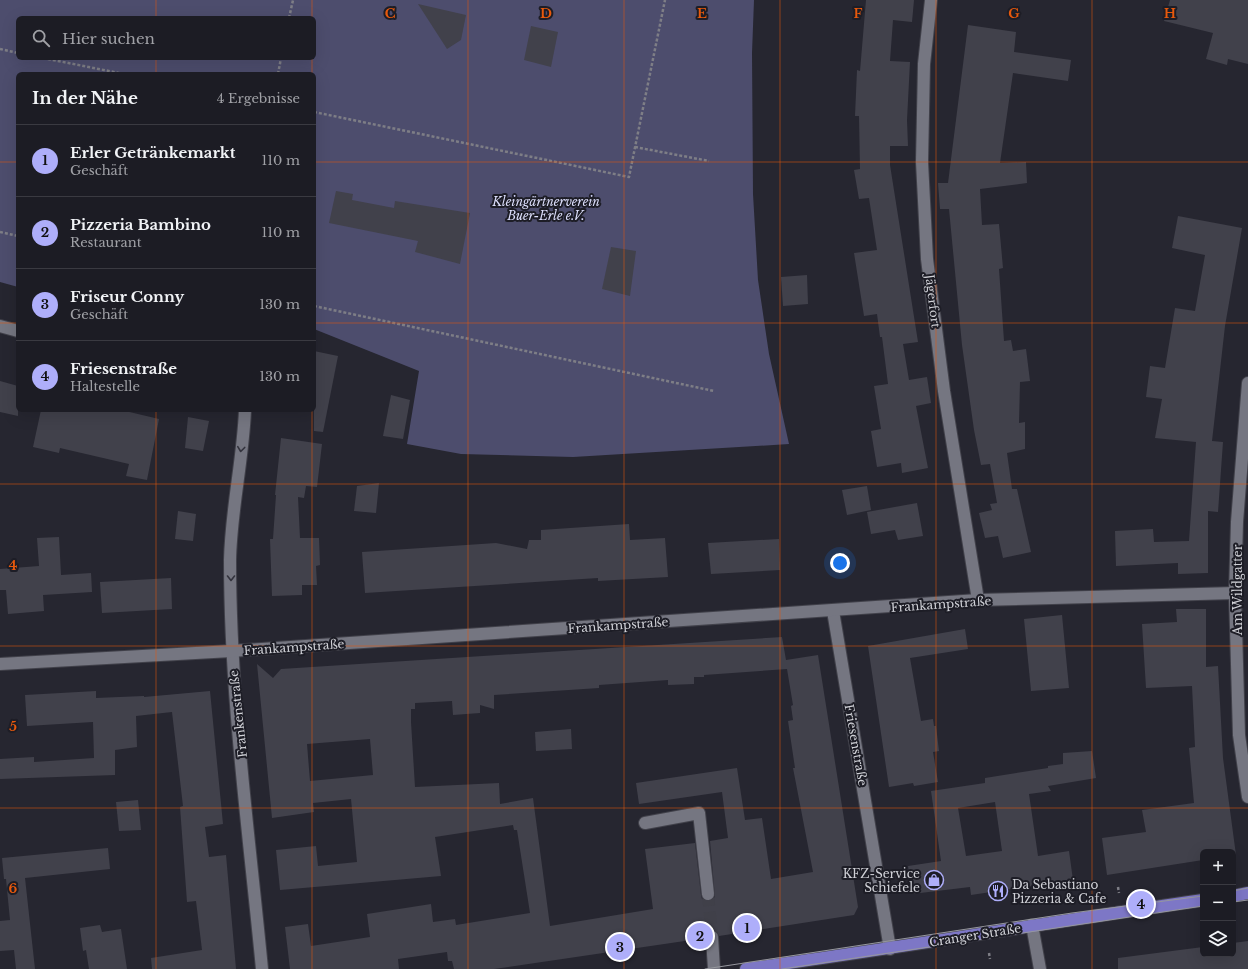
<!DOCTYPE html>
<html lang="de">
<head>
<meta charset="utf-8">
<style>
  :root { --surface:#1c1c24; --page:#25252c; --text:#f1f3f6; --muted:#a0a1a6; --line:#3a3a41; --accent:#aeaefa }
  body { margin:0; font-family:"Libre Baskerville",serif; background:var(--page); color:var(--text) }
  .controls { position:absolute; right:12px; bottom:12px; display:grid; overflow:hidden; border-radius:6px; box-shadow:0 4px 16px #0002 }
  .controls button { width:36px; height:36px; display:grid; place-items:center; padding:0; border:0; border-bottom:1px solid var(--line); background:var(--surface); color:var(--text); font:20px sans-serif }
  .you { position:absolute; left:840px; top:563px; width:14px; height:14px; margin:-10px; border:3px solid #fff; border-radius:50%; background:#1a73e8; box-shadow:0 0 0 6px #1a73e833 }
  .badge { display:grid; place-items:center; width:26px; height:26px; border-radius:50%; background:var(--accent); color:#111; font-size:13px; font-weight:700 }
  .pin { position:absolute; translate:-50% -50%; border:2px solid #fff; box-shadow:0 1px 4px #0006 }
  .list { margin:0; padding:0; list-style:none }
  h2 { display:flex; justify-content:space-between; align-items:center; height:52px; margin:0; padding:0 16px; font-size:17px }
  h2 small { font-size:13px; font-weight:400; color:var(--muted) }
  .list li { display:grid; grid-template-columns:26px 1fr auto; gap:12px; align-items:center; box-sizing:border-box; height:72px; padding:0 16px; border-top:1px solid var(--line) }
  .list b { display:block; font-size:15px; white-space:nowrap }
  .list p { margin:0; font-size:13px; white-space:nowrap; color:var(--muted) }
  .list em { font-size:13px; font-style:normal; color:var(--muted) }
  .icon { flex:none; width:22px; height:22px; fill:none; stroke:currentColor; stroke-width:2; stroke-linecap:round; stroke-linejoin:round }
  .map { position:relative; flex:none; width:1248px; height:969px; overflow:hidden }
  .search { position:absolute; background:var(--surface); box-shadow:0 4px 16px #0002; left:16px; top:16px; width:300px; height:44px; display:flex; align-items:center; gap:10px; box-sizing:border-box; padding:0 14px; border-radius:6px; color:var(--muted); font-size:15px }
  .panel { position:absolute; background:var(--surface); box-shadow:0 4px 16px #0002; left:16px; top:72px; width:300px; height:340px; border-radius:6px }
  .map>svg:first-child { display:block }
  .green { fill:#4d4d6d; fill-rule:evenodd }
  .building { fill:#41414b; fill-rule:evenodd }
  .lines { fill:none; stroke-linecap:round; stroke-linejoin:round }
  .minor-tunnel { stroke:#404049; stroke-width:12; stroke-dasharray:12 6; stroke-linecap:butt }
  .minor-casing { stroke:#41414a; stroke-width:14 }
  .major-casing { stroke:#41414a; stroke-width:14 }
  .path { stroke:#7e7e86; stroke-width:2.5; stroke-dasharray:3 2; stroke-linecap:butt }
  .minor { stroke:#757681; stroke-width:12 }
  .major { stroke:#7d77c6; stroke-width:12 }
  .tram { stroke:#96979e; stroke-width:1 }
  .oneway { stroke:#33333d }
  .grid { fill:none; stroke:#e8590c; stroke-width:1; stroke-opacity:0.55 }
  .labels { text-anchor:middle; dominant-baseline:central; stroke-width:4; stroke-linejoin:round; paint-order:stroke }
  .park-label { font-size:12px; font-style:italic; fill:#dddffc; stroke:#1d1d26 }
  .street-label { font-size:12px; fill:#d0d1d7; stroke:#1d1d26 }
  .poi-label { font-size:12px; fill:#d0d1d7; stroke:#1d1d26; text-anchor:end }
  .grid-label { font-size:13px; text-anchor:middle; font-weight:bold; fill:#e8590c; stroke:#1d1d26; stroke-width:4; stroke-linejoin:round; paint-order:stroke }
</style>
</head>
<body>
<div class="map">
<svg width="1248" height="969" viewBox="0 0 1248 969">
  <rect width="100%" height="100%" fill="#262630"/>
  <path class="green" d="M0,0H754L752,53L753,194L758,280L769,354L789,444L573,457L461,454L407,444L419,371L314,329V74H18V287L0,282ZM18,18H314V58H18Z"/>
  <g class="building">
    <path d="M866,0H914L912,22L893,20L890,61L910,62L907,120L908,146H890V165L918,342L903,344L909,380L927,377L931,403L916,406L928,468L902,473L901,463L877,467L871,431L881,429L874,386L888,384L882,337H880L877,314L864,316L854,253L877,250L869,198L859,199L854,170L860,169L859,116H855L857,70L860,71Z"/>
    <path d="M1170,0H1248V64L1228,59L1227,65L1206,59L1213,33L1164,21Z"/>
    <path d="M418,4L466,15L461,40L447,49Z"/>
    <path d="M968,25L1016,32L1014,52L1071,60L1068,81L1013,73L1000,163L1026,162L1027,183L980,189L982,225L999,224L1003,268L999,269L1004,341L1011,340L1013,351L1026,349L1030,381L1020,382L1019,423L1025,422V449L1007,453L1012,489H1017L1031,552L1003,558L998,536L985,538L979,513L992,510L990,504L997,503L990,464L981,465L974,430L962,345L949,209H940L938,183H948Z"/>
    <path d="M531,26L558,32L551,67L524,60Z"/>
    <path d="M336,191L353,194L352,200L394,208L395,201L470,213L460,264L415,252L418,241L329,223Z"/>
    <path d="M1178,216L1242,228L1225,326L1212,441L1223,442L1218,512L1208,511V573L1178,574V563L1116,566L1115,531L1153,529L1154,542L1189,541L1196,442L1155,438L1162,399L1146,397L1150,366L1165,368L1175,308L1195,311L1205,255L1172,248Z"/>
    <path d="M611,247L636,251L630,296L602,289Z"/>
    <path d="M807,275L808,304L783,306L781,277Z"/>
    <path d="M314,351L338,356L323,432L314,431Z"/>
    <path d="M0,381L18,386V416L0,412Z"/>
    <path d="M391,395L410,400L403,439L383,436Z"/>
    <path d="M41,410H121L159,419L147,480L126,476L129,464L60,448L59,453L33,447Z"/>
    <path d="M188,417L209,421L203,451L185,448Z"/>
    <path d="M281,438L322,444L317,487L306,486L304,498L298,497L300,538H319L320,565L316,566L317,585H302V595L272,596L270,539H273L276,495H275Z"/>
    <path d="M379,483L376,513L354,511L357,486Z"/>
    <path d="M867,486L871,510L847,515L842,490Z"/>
    <path d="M917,503L923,536L898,540L895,530L871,534L867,512Z"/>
    <path d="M178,511L196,514L193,541L175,539Z"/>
    <path d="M629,524L630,540L665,538L668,577L598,581V578L365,593L362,552L496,543L527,549L529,540H541V530Z"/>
    <path d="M59,537L61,575L91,573L92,592L43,595L44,611L8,614L6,590H0V569L39,566L37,538Z"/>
    <path d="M779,539L780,570L711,574L708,543Z"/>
    <path d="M171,578L172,609L102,613L100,582Z"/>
    <path d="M1176,609H1206V667L1218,666L1223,758L1236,855L1233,856V852H1203V860L1107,875L1102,838L1146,832L1142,810L1194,803L1189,748L1195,747L1192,686L1146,688L1142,624L1177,622Z"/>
    <path d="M1062,615L1069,688L1031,691L1024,619Z"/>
    <path d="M965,629L968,649L910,658L921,721L933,719L934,726H936L939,751L933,752L938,782L914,786L913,783L889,787L868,646Z"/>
    <path d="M782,637L786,660L818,655L858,907L854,915L719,936L716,930H711L706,933L705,938L494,969H454L452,961H448L447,952L398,959L399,969H290L285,927L308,924L311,946L370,937L367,914L431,904L433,922L455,919L456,925L530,913L517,830H514L513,825L435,837L441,876L280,890L276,850L316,846L318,866L357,862L351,799L313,803L314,812L272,818L257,664L273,678L281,669ZM787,669L793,705L791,706L793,720L788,721L795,768H793L813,872L771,879L762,818L745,820L737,768L636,783L639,804L722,792L728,838L710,841L715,897L708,901L702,899L701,895L695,843L645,849L653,909L550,926L533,798L500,804L499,783L415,787L411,722V709H415V703L452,701L453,715L480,713V705L494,709V695L599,688V685L668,680V685L694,684V677H704V675ZM370,739L373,775L310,781L307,744Z"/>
    <path d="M96,691V698L144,696V697L210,691L223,824L205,827L209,857L226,855L236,969H152L151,958L202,950L196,901L187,902L180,807L183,806L172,712L136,716L137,747L115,750V775L0,779V759L34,757V762L94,758L93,722L27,726L25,695Z"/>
    <path d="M571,729L572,749L536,751L535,732Z"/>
    <path d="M1092,751L1096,778L1048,786L1051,791L1029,794L1038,856L1069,851L1073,880L971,895L970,887L912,894L908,866L941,861L931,791L985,783V778L1048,768V766L1063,764V753ZM995,802L1002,851L966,856L958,808Z"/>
    <path d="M138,800L141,830L119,831L116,802Z"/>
    <path d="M108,848L110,869L25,878L35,969H16L14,950L0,951V921L10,920L6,879H4L2,858Z"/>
    <path d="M100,925L102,932L121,929L127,969H89L86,950L83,951L80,928Z"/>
    <path d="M1248,941V969H1118V958L1203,947V954H1233V943Z"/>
  </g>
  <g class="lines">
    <path class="minor-tunnel" d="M708,894L712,937"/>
    <g class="minor-casing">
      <g id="minor">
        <path d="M931,0L924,64L922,162L927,259L944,391L978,600"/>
        <path d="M0,326L18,331"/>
        <path d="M1248,383L1237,522L1235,593L1239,735L1248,797"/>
        <path d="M245,410C243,460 231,510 230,560C230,697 249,833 262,969"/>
        <path d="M833,611L890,949"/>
        <path d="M0,664L231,651L978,600L1235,593"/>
        <path d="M645,823L699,813L708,894"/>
        <path d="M1032,925L1040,969"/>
        <path d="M712,937L714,969"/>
      </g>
    </g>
    <g class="major-casing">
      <g id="major">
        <path d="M1233,896L1248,893"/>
        <path d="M746,969C899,948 1050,922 1203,900"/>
      </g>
    </g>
    <g class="path">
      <path d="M289,18L293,0"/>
      <path d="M0,49L18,53"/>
      <path d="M43,58L124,74"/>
      <path d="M278,74L281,58"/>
      <path d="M314,112L629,177L665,0"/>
      <path d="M635,147L709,161"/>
      <path d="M0,232L18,236"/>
      <path d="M314,306L714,391"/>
      <path d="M1118,887L1119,893"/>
      <path d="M989,953L990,959"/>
    </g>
    <use href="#minor" class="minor"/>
    <use href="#major" class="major"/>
    <g class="tram">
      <path d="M1233,891L1248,888"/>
      <path d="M1233,902L1248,900"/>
      <path d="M705,969L1072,913L1203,896"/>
      <path d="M782,969L1203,906"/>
    </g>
  </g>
  <defs><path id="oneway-chevron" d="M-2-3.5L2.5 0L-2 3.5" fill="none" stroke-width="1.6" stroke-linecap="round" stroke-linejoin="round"/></defs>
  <g class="oneway">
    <use href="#oneway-chevron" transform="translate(241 449) rotate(97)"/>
    <use href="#oneway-chevron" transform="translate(231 578) rotate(90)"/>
  </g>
  <path class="grid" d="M156,0V18M312,0V18M468,0V969M624,0V969M780,0V969M936,0V969M1092,0V969M156,58V74M312,58V74M0,162H18M314,162H1248M0,323H18M314,323H1248M156,410V969M312,410V969M0,484H1248M0,646H1248M0,808H1248"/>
  <defs>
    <g id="shop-ring" transform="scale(1)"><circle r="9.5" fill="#1d1d26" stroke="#aeaefa" stroke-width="1.5"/><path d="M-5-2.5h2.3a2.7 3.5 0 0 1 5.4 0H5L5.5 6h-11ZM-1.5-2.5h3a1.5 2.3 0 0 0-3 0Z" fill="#aeaefa"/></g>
    <g id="restaurant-ring" transform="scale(1)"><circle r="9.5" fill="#1d1d26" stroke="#aeaefa" stroke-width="1.5"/><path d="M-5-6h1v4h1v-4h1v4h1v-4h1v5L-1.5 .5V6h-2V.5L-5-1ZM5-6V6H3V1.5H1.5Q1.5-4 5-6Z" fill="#aeaefa"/></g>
  </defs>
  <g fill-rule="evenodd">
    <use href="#shop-ring" x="934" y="880"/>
    <use href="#restaurant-ring" x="998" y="891"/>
  </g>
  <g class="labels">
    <g class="park-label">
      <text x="546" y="201">Kleingärtnerverein<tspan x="546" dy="14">Buer-Erle e.V.</tspan></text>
    </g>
    <g class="street-label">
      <text transform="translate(933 301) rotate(83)">Jägerfort</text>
      <text transform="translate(1237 590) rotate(-90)">Am Wildgatter</text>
      <text transform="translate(941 604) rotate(-4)">Frankampstraße</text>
      <text transform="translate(618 625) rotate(-4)">Frankampstraße</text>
      <text transform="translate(294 647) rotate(-4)">Frankampstraße</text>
      <text transform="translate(238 714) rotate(-96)">Frankenstraße</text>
      <text transform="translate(856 745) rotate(80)">Friesenstraße</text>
      <text transform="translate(975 935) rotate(-9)">Cranger Straße</text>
    </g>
    <g class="poi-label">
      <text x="920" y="873">KFZ-Service<tspan x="920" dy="14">Schiefele</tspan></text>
      <text x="1012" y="884" text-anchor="start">Da Sebastiano<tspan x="1012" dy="14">Pizzeria &amp; Cafe</tspan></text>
    </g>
  </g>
  <g class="grid-label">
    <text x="390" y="18">C</text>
    <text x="546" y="18">D</text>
    <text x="702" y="18">E</text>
    <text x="858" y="18">F</text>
    <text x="1014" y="18">G</text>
    <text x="1170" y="18">H</text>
    <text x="13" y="570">4</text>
    <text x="13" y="731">5</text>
    <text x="13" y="893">6</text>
  </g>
</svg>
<div class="controls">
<button>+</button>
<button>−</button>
<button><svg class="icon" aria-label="layers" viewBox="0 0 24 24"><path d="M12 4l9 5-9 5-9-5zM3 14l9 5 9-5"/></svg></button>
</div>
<div class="you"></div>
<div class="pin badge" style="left:747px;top:928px">1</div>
<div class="pin badge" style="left:700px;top:936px">2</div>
<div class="pin badge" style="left:620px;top:947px">3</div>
<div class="pin badge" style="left:1141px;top:904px">4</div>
<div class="search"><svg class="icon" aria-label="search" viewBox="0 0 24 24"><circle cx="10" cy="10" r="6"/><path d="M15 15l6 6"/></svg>Hier suchen</div>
<section class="panel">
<h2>In der Nähe<small>4 Ergebnisse</small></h2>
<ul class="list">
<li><span class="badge">1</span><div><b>Erler Getränkemarkt</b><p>Geschäft</p></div><em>110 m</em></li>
<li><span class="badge">2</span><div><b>Pizzeria Bambino</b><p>Restaurant</p></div><em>110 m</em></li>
<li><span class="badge">3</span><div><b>Friseur Conny</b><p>Geschäft</p></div><em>130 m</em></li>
<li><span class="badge">4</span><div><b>Friesenstraße</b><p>Haltestelle</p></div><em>130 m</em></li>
</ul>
</section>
</div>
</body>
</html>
